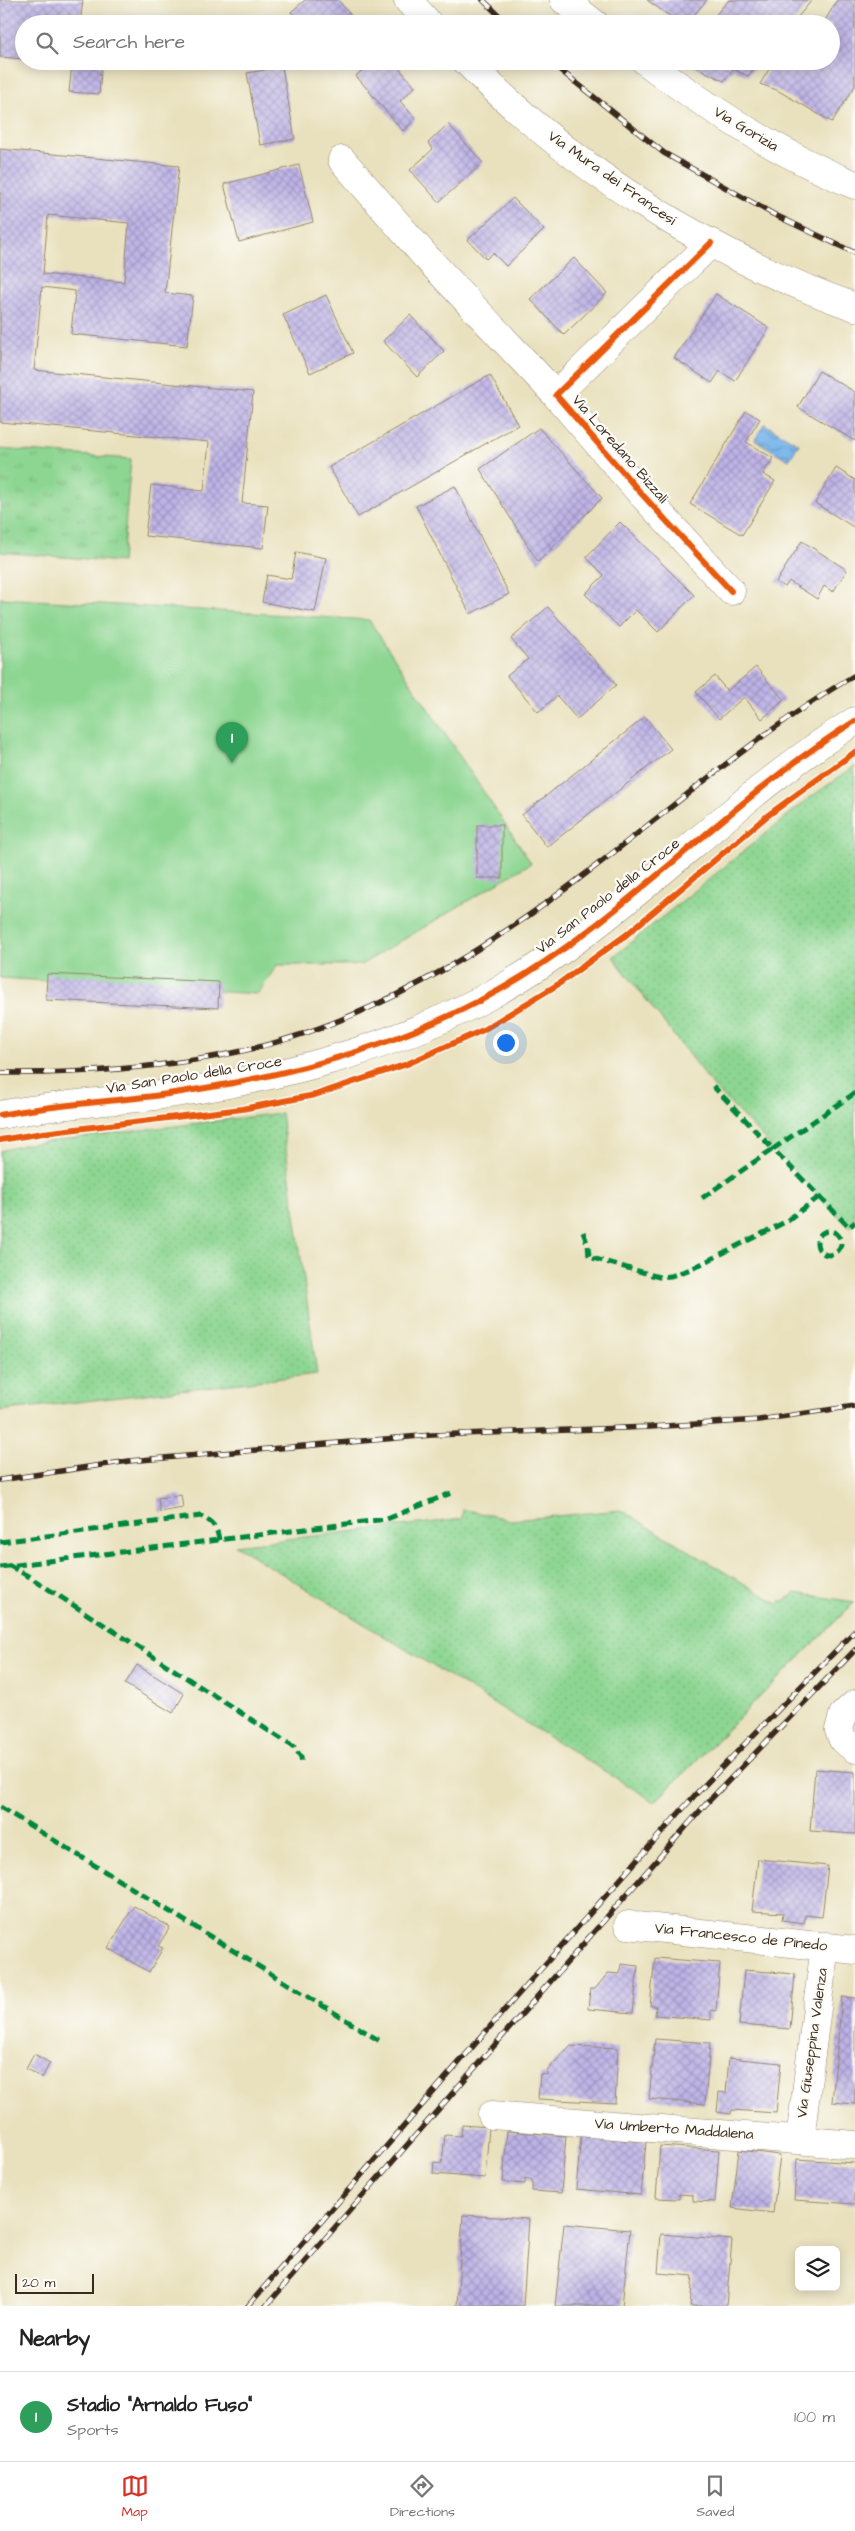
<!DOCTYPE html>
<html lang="en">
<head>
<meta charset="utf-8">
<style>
  :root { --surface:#fff; --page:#f2f2f2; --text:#222; --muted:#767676; --line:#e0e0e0; --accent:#d93025 }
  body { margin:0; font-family:"Architects Daughter",sans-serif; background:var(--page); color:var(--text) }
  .controls { position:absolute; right:15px; bottom:15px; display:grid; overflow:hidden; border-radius:8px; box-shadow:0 2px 12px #0003 }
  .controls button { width:45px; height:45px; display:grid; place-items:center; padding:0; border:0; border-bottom:1px solid var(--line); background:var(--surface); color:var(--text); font:25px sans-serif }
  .scale { position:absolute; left:15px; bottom:12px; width:79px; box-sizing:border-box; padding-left:5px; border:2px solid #3b2a1e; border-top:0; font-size:14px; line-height:18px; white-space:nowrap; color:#3b2a1e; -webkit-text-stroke:4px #fdfcf7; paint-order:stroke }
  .you { position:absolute; left:505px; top:1042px; width:18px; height:18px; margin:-12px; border:4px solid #fff; border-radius:50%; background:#1a73e8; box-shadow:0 0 0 8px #1a73e833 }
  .badge { display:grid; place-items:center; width:32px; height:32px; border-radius:50%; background:var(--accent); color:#fff; font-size:16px; font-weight:700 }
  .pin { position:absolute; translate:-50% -41px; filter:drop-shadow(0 1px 2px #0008) }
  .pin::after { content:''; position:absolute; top:26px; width:18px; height:15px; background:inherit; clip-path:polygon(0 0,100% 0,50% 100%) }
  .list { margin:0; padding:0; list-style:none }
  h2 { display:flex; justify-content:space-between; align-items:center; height:65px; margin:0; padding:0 20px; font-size:21px }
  h2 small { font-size:16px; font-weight:400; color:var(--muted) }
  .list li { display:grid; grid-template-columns:32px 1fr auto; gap:15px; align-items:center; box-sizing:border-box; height:90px; padding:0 20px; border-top:1px solid var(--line) }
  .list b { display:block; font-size:19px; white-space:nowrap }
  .list p { margin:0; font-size:16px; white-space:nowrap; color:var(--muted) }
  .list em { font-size:16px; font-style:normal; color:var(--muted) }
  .icon { flex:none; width:28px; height:28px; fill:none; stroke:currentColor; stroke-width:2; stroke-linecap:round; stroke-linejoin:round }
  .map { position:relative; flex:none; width:855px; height:2306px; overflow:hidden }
  .search { position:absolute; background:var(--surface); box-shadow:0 2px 12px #0003; left:15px; right:15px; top:15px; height:55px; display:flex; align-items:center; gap:12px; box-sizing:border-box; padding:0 18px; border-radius:28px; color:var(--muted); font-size:19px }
  .sheet { height:155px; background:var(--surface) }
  nav { display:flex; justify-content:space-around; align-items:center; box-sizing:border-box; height:70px; border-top:1px solid var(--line); background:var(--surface); font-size:14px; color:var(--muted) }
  nav a { display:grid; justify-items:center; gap:2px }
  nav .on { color:var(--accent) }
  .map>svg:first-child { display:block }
  .grass { fill:url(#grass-dots); stroke:#648058 }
  .park { fill:url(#park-tufts); stroke:#648058 }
  .garden { fill:#8dd692; stroke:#648058 }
  .water { fill:url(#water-waves); stroke:#5a7085 }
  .building { fill:url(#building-cross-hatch); fill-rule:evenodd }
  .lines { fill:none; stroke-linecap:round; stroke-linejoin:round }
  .minor-casing { stroke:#92866e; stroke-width:29 }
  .minor { stroke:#fff; stroke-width:28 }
  .rail-casing { stroke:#3b2a1e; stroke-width:5.5 }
  .rail { stroke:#fdfcf7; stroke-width:4; stroke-dasharray:11; stroke-linecap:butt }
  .quiet { stroke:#00873e; stroke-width:5; stroke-dasharray:10 5; stroke-linecap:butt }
  .cycleway-casing { stroke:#fdfcf7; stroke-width:9 }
  .cycleway { stroke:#e8590c; stroke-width:6 }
  .labels { text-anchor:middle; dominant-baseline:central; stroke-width:4.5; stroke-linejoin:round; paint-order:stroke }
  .street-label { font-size:15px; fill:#3b2a1e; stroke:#fdfcf7 }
</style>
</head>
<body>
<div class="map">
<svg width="855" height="2306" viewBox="0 0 855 2306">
  <defs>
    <pattern id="grass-dots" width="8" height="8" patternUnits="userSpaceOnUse" patternTransform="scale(1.25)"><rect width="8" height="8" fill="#8dd692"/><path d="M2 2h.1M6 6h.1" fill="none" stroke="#7bb87d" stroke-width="1.8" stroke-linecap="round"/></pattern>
    <pattern id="park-tufts" width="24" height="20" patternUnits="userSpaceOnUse" patternTransform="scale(1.25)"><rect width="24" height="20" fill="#8dd692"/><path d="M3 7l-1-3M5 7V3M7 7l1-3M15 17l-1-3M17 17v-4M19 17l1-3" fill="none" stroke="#7bb87d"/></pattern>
    <pattern id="water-waves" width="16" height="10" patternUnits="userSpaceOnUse" patternTransform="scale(1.25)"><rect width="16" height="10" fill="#79b6ec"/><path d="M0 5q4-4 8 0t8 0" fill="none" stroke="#6494bf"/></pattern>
    <pattern id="building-cross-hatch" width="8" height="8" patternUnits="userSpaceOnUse" patternTransform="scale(1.25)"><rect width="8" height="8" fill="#beb3e7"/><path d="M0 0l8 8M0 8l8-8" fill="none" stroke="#9c92bb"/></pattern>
  </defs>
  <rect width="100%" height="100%" fill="#fdfcf7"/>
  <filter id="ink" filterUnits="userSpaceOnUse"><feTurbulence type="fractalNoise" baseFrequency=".02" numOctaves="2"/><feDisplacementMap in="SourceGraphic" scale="10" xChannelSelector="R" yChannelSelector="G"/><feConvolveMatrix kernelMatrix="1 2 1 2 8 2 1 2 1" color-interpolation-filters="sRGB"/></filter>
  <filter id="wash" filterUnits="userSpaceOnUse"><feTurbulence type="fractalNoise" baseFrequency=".0096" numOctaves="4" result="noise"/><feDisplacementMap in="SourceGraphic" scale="20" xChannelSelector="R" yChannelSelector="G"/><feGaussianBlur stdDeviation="1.12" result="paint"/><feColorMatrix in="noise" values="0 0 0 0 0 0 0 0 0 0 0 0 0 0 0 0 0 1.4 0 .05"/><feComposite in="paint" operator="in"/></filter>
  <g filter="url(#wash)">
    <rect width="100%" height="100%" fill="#e9e1be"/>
    <g class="grass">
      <path d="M855,766V1222L849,1227L713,1086L613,957L808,799Z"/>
      <path d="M281,1113L317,1374L0,1411V1151L27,1144Z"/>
      <path d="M463,1509L511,1520L621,1510L778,1604L796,1593L855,1602L655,1802L235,1545L462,1519Z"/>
    </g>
    <path class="park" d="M0,449L131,459L122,562L0,552Z"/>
    <path class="garden" d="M0,598L369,620L531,863L361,965H277L258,994L0,978Z"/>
    <path class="water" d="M764,424L799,444L789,460L755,440Z"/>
    <g id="blocks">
      <g class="building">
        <path d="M0,0H83L80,24H24V59L0,57Z"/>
        <path d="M305,0H338L358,24H300L291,12Z"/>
        <path d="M647,0H707L686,24H681Z"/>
        <path d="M729,0H812L792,24H707Z"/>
        <path d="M837,0H855V86L832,122L777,90L760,84L774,61H831V24H823Z"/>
        <path d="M59,61H102L99,94L69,92L72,64Z"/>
        <path d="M373,61H393L415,87L400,101L416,119L403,131L356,76Z"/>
        <path d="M694,61H760L748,76L733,69L724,81L692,65Z"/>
        <path d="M282,67L295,139L260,145L247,73Z"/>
        <path d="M448,124L483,163L439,202L410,170L433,149L428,143Z"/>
        <path d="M0,149L179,166L165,293L193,296L187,346L71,334L75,291L42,287L34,370L253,392L242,503L268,505L263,548L145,536L151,485L204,491L209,442L0,422ZM48,215L129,223L124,282L43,274Z"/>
        <path d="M299,165L313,222L239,242L224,184Z"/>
        <path d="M513,198L544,230L506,266L493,253L486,259L468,240Z"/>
        <path d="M574,258L607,293L564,335L530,299Z"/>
        <path d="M716,294L769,328L735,381L720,371L712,383L674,358Z"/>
        <path d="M326,295L353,353L310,373L283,315Z"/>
        <path d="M410,315L444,351L417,377L383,341Z"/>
        <path d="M819,371L855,392V441L798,407Z"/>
        <path d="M490,375L518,425L358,517L329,467Z"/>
        <path d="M746,411L760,419L746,442L773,458L763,474L775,481L742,535L690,504Z"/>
        <path d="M539,428L602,498L538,562L480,469Z"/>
        <path d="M836,468L855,480V528L815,503Z"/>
        <path d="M455,486L509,594L470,614L416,506Z"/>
        <path d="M620,522L694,595L658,632L636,610L619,627L585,594L604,575L586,557Z"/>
        <path d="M802,541L847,570L833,592L824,586L817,599L789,581L785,587L776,582Z"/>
        <path d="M296,552L326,558L315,612L262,602L267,575L291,579Z"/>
        <path d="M548,607L616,685L577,719L557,696L538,712L507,676L528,659L511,639Z"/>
        <path d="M756,667L784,700L762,719L744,697L719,719L696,692L715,676L727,691Z"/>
        <path d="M645,717L671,749L547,847L522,815Z"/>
        <rect x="477" y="825" width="25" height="53"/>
        <path d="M47,974L219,982L218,1008L46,1000Z"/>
        <path d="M181,1495L183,1508L160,1512L158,1498Z"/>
        <path d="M137,1665L184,1694L173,1713L125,1684Z"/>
        <path d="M815,1769L855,1772V1834L810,1831Z"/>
        <path d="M758,1859L828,1866L822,1917L805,1915L804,1923L782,1920L783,1913L752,1911Z"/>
        <path d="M134,1906L170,1927L158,1946L163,1948L149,1972L108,1948Z"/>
        <path d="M655,1958L720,1963L716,2011L711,2010V2020L655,2015L656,2006H650Z"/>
        <path d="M621,1964L638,1966L633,2013L588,2009L590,1989H595L608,1973L620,1974Z"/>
        <path d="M744,1970L795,1974L790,2029L739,2025Z"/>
        <path d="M842,1997L855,1998V2104L832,2102Z"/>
        <path d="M655,2039L710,2043L705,2104L649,2099Z"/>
        <path d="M570,2046L618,2048L615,2103L538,2099L540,2074L547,2075V2070Z"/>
        <path d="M34,2054L50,2063L42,2078L26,2069Z"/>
        <path d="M729,2058L781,2063L776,2113L732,2110L731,2114L717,2112L719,2092L726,2093Z"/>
        <path d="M462,2125L489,2127L485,2178L433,2174L434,2162L442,2163L445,2135L461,2136Z"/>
        <path d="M507,2131L566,2136L561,2193L532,2191V2180L525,2179V2184L503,2182Z"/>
        <path d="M581,2136L646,2142L641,2195L576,2189Z"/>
        <path d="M660,2146L719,2150L715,2202L693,2201V2195L679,2194V2199L656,2198Z"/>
        <path d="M739,2150L780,2155L773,2213L732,2208Z"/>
        <path d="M797,2159L855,2163V2204L794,2200Z"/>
        <path d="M463,2215L529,2219L523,2306H457Z"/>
        <path d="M564,2224L630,2230L622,2306H555Z"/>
        <path d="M661,2234L732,2240L726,2306H690L693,2276L658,2273Z"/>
      </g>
    </g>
  </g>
  <g filter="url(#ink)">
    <use href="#blocks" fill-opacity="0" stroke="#92866e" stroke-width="1"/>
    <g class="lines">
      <g class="minor-casing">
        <g id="minor">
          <path d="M408,0L429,24"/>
          <path d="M564,0L595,24"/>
          <path d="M466,61C573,170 711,256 855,307"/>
          <path d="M645,61C710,110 779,154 855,185"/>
          <path d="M342,160L426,257L556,395"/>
          <path d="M711,243L556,395L639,491L731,591"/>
          <path d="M0,1115C51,1105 103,1102 154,1096C269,1080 379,1054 483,999C621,926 723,803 855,721"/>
          <path d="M855,1704L843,1715L839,1730L843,1740L855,1749"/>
          <path d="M628,1925L855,1950"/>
          <path d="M492,2115L855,2145"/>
          <path d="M800,2139L825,1946"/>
        </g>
      </g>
      <use href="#minor" class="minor"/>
      <g class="rail-casing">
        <g id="rail">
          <path d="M483,0L508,24"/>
          <path d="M549,61L664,153L773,214L855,253"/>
          <path d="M0,1073C73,1074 146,1069 218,1056C361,1030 488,950 601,862C684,798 764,729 855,675"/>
          <path d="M0,1480L129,1461L432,1435L650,1427L759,1420L855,1406"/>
          <path d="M248,2306L508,2006L695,1795L855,1631"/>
          <path d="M266,2306L706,1804L855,1650"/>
        </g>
      </g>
      <use href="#rail" class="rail"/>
      <g class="quiet">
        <path d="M855,1093L773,1149L849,1227L855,1222"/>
        <path d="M702,1198L773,1149L713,1086"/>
        <circle cx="829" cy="1243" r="12"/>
        <path d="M583,1232L588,1245L589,1257L659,1277L671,1276L691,1269L785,1222L819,1197"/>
        <path d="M0,1542L201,1516C212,1522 217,1526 219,1540"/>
        <path d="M8,1565L28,1576L294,1747L301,1757L302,1765"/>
        <path d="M0,1567L387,1519L451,1493"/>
        <path d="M0,1807L380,2041"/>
      </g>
      <g class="cycleway-casing">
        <g id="cycleway">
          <path d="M711,243L556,395L639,491L731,591"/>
          <path d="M0,1115C51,1105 103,1102 154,1096C269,1080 379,1054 483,999C621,926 723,803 855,721"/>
          <path d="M0,1140L43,1133L242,1109L315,1095L407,1064L483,1030L557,985L626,935L767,816L855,752"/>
        </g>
      </g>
      <use href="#cycleway" class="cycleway"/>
    </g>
  </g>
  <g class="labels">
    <g class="street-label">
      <text transform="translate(746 129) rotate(31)">Via Gorizia</text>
      <text transform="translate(612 178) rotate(35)">Via Mura dei Francesi</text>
      <text transform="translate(620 449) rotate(49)">Via Loredano Bizzali</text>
      <text transform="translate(608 896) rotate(-38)">Via San Paolo della Croce</text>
      <text transform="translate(194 1075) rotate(-9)">Via San Paolo della Croce</text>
      <text transform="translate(741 1937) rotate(6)">Via Francesco de Pinedo</text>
      <text transform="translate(812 2043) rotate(-82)">Via Giuseppina Valenza</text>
      <text transform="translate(674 2129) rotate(4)">Via Umberto Maddalena</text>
    </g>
  </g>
</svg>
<div class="controls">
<button><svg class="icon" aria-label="layers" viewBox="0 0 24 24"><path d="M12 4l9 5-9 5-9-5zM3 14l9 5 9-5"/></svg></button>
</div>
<div class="scale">20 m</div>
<div class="you"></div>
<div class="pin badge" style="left:232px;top:763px;background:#2e9e5b">1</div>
<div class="search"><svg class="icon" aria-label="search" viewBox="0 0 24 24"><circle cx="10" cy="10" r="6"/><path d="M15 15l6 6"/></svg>Search here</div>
</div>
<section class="sheet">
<h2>Nearby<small></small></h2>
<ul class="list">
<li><span class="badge" style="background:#2e9e5b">1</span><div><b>Stadio &quot;Arnaldo Fuso&quot;</b><p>Sports</p></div><em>100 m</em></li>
</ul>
</section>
<nav>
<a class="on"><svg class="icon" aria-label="map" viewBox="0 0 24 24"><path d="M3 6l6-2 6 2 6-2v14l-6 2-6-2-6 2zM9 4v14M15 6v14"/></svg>Map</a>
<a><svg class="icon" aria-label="directions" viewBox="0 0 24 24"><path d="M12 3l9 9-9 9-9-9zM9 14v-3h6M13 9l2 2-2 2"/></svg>Directions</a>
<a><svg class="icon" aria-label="saved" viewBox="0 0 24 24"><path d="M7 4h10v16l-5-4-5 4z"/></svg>Saved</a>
</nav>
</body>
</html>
